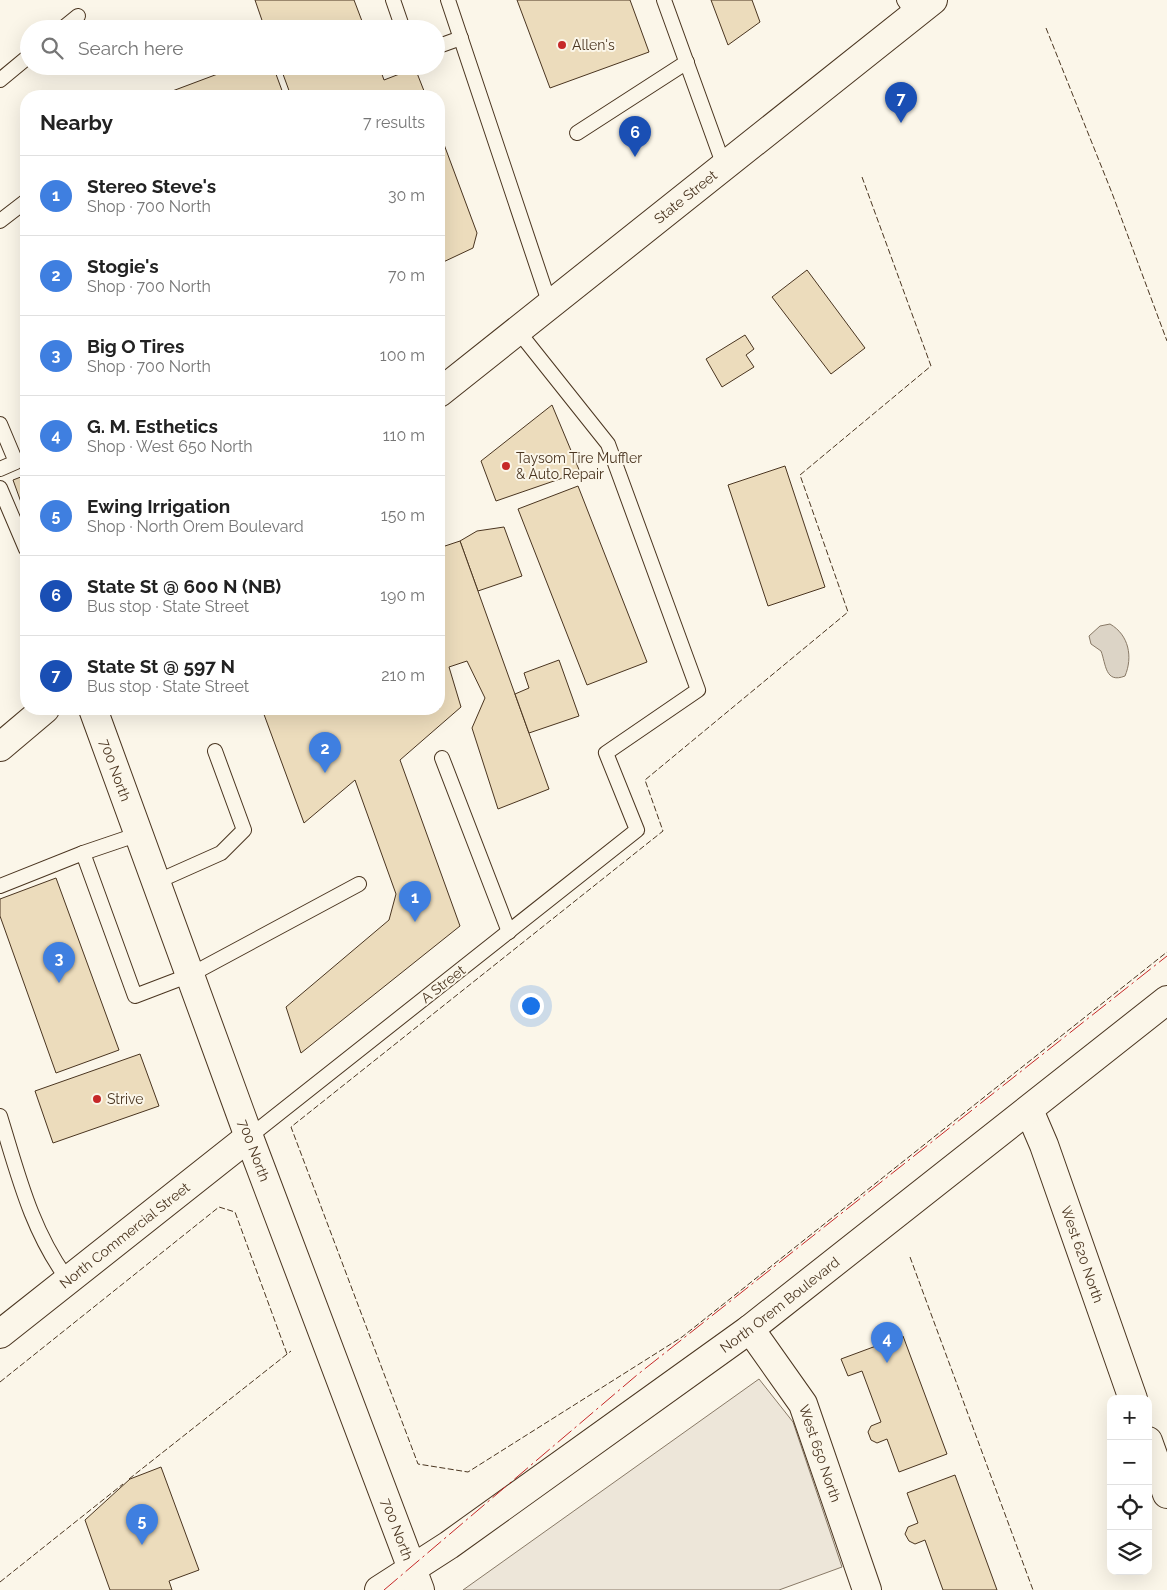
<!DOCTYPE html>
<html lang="en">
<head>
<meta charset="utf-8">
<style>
  :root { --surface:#fff; --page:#f2f2f2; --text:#222; --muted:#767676; --line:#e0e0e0; --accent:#2563eb }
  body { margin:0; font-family:Raleway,sans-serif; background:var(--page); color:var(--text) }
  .controls { position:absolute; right:15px; bottom:15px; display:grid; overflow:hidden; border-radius:10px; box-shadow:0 5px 20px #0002 }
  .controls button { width:45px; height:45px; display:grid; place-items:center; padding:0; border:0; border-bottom:1px solid var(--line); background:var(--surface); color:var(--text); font:25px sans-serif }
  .you { position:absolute; left:530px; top:1005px; width:18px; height:18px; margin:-12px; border:4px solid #fff; border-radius:50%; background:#1a73e8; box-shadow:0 0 0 8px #1a73e833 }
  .badge { display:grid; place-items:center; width:32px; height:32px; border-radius:50%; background:var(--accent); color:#fff; font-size:16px; font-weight:700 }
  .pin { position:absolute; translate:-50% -41px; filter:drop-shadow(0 1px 2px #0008) }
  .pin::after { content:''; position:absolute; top:26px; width:18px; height:15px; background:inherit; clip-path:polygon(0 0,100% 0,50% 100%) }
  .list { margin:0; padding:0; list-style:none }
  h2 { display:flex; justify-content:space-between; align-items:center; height:65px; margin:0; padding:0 20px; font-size:21px }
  h2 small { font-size:16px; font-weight:400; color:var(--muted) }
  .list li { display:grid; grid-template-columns:32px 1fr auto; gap:15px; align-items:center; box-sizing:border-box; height:80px; padding:0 20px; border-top:1px solid var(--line) }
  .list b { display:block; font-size:19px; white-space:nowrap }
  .list p { margin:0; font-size:16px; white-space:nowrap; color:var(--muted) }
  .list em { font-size:16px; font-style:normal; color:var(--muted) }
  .icon { flex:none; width:28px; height:28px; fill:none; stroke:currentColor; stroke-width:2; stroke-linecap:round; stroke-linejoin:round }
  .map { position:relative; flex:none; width:1167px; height:1590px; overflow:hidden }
  .search { position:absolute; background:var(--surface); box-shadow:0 5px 20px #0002; left:20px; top:20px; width:425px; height:55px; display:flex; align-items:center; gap:12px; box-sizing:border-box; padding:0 18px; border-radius:28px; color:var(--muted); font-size:19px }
  .panel { position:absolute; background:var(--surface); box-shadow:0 5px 20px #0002; left:20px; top:90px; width:425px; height:625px; border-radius:20px }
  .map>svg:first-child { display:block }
  .green { fill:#ede6d9; stroke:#887966 }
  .water { fill:#dcd4c6; stroke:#887966 }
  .building { fill:#ecdcbc; stroke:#4a3520 }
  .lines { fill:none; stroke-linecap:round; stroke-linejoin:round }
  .lane-casing { stroke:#4a3520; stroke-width:16 }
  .street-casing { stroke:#4a3520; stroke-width:30 }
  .secondary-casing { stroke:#4a3520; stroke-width:30 }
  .primary-casing { stroke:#4a3520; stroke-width:30 }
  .lane { stroke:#fbf6e9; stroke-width:14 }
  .street { stroke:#fbf6e9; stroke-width:28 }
  .secondary { stroke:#fbf6e9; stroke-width:28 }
  .primary { stroke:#fbf6e9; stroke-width:28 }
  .fence { stroke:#4a3520; stroke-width:1; stroke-dasharray:6 2.5; stroke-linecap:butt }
  .power { stroke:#c62828; stroke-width:1; stroke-dasharray:18 4 2.5 4; stroke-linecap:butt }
  .poi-dot { fill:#c62828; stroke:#fbf6e9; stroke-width:2 }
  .labels { text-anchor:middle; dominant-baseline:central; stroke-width:4; stroke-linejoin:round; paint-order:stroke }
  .poi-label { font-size:14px; fill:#4a3520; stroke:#fbf6e9; text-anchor:start }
  .street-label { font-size:14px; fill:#4a3520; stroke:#fbf6e9 }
</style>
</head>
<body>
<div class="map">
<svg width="1167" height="1590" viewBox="0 0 1167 1590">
  <rect width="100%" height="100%" fill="#fbf6e9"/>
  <path class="green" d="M759,1379L793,1422L842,1567L779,1590H463Z"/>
  <path class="water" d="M1110,624C1129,635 1133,657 1125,676C1105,684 1106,664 1101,651L1091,644L1089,636L1100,626Z"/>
  <g class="building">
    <path d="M255,0H354L365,29H265Z"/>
    <path d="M517,0H630L649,52L550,88Z"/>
    <path d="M711,0H752L760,22L728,45Z"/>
    <path d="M239,66H273L284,96H159Z"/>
    <path d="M280,66H379L384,80L415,68L426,96H291Z"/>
    <path d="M439,131L477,233L473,248L439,264Z"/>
    <path d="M807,270L865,348L831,374L772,297Z"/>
    <path d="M745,335L754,349L746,355L754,367L722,387L706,359Z"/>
    <path d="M552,405L580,472L496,501L481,461Z"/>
    <path d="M785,466L825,587L768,606L728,485Z"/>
    <path d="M26,475V516L13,480Z"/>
    <path d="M578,486L647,662L587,685L518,509Z"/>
    <path d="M504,527L522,576L478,591L460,541L477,531Z"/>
    <path d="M460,541L549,789L498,809L472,728L485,698L467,661L449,667L461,707L400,760L460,926L301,1053L286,1007L389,920L396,894L355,780L304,823L262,709H439V548Z"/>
    <path d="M559,660L579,716L529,733L515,694L529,688L524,673Z"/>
    <path d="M56,878L119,1050L56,1073L0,916V899Z"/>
    <path d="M140,1054L159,1106L53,1143L35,1091Z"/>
    <path d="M903,1336L947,1454L899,1472L887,1439L877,1443L871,1440L868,1432L871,1426L881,1422L862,1371L848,1376L841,1359Z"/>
    <path d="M161,1467L199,1570L169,1581L172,1590H110L85,1520L130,1479Z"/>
    <path d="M955,1475L997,1590H943L925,1540L915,1544L909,1541L905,1534L908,1527L918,1523L907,1493Z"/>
  </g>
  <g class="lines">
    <g class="lane-casing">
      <g id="lane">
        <path d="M393,0L403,29"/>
        <path d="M448,0L550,305"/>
        <path d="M664,0L724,166"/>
        <path d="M904,0L914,15"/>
        <path d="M62,29L78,16"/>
        <path d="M436,47L461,38"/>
        <path d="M0,80L29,56"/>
        <path d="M577,133L687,62"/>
        <path d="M0,221L26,201"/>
        <path d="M0,424L16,462L0,469"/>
        <path d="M0,488L26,549"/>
        <path d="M442,758L509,932"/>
        <path d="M83,853L139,834"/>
        <path d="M156,882L221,853L244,830L215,751"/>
        <path d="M0,886L83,853L135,996L190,975L359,884"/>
        <path d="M0,1116C18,1174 31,1230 68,1280"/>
        <path d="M249,1137L637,830L606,753L698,690L608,444L518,331"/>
      </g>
    </g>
    <g class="street-casing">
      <g id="street">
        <path id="s1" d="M1029,1110L1044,1145L1133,1399"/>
        <path id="s2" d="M750,1329L803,1404L867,1590"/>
        <path id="s3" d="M0,1334L249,1137"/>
        <path d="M1148,1441L1167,1494"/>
      </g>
    </g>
    <g class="secondary-casing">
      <g id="secondary">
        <path id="s4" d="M93,709L249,1137L420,1590"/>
        <path id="s5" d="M379,1590L449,1545L750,1329L1167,1000"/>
      </g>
    </g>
    <g class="primary-casing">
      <g id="primary">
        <path id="s6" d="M439,393L933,0"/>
        <path d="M0,747L45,709"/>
      </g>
    </g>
    <use href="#lane" class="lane"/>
    <use href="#street" class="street"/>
    <use href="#secondary" class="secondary"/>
    <use href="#primary" class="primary"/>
    <g class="fence">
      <path d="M1046,28L1112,193L1167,341"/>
      <path d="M862,177L931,366L800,475L848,612L645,780L663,831L291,1127L418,1464L468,1472L682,1337L1167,952"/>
      <path d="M910,1257L1033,1590"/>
      <path d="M0,1382L219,1207L235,1212L287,1354"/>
      <path d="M129,1479L291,1351"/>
      <path d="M0,1582L123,1484"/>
    </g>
    <path class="power" d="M384,1590L637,1375L1167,956"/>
  </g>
  <g class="poi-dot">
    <circle cx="562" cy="45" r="5"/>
    <circle cx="506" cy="466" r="5"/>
    <circle cx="97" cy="1099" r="5"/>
  </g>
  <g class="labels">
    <g class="poi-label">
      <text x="572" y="45">Allen's</text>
      <text x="516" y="458">Taysom Tire Muffler<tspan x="516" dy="16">&amp; Auto Repair</tspan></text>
      <text x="107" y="1099">Strive</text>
    </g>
    <g class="street-label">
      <text stroke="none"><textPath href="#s6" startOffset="315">State Street</textPath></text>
      <text stroke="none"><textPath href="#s4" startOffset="65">700 North</textPath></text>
      <text transform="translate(443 984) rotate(-38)">A Street</text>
      <text stroke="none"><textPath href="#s4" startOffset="470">700 North</textPath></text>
      <text stroke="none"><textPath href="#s3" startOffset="159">North Commercial Street</textPath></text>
      <text stroke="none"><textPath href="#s1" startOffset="154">West 620 North</textPath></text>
      <text stroke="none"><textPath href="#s5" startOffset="492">North Orem Boulevard</textPath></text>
      <text stroke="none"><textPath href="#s2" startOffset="144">West 650 North</textPath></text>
      <text stroke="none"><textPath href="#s4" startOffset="875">700 North</textPath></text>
    </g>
  </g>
</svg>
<div class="controls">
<button>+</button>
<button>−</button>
<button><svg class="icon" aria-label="locate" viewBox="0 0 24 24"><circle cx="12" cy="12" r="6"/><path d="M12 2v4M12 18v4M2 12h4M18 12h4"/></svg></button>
<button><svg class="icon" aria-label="layers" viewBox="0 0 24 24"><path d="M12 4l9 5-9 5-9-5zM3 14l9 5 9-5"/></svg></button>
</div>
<div class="you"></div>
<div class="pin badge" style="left:415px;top:922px;background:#3f7fe0">1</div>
<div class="pin badge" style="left:325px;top:773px;background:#3f7fe0">2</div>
<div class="pin badge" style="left:59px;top:983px;background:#3f7fe0">3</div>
<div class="pin badge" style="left:887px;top:1363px;background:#3f7fe0">4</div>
<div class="pin badge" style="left:142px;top:1545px;background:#3f7fe0">5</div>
<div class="pin badge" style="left:635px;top:157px;background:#1a4fb4">6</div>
<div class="pin badge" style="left:901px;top:123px;background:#1a4fb4">7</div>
<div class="search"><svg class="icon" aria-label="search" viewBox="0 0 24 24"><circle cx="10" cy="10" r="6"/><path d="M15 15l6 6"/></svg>Search here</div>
<section class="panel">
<h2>Nearby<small>7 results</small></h2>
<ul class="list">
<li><span class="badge" style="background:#3f7fe0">1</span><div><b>Stereo Steve's</b><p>Shop · 700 North</p></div><em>30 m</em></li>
<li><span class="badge" style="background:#3f7fe0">2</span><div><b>Stogie's</b><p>Shop · 700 North</p></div><em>70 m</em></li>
<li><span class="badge" style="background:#3f7fe0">3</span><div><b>Big O Tires</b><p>Shop · 700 North</p></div><em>100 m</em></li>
<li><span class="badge" style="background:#3f7fe0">4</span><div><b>G. M. Esthetics</b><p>Shop · West 650 North</p></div><em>110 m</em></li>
<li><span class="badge" style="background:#3f7fe0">5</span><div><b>Ewing Irrigation</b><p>Shop · North Orem Boulevard</p></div><em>150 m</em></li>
<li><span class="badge" style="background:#1a4fb4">6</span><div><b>State St @ 600 N (NB)</b><p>Bus stop · State Street</p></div><em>190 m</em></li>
<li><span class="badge" style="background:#1a4fb4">7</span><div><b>State St @ 597 N</b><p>Bus stop · State Street</p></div><em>210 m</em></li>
</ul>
</section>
</div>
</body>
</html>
